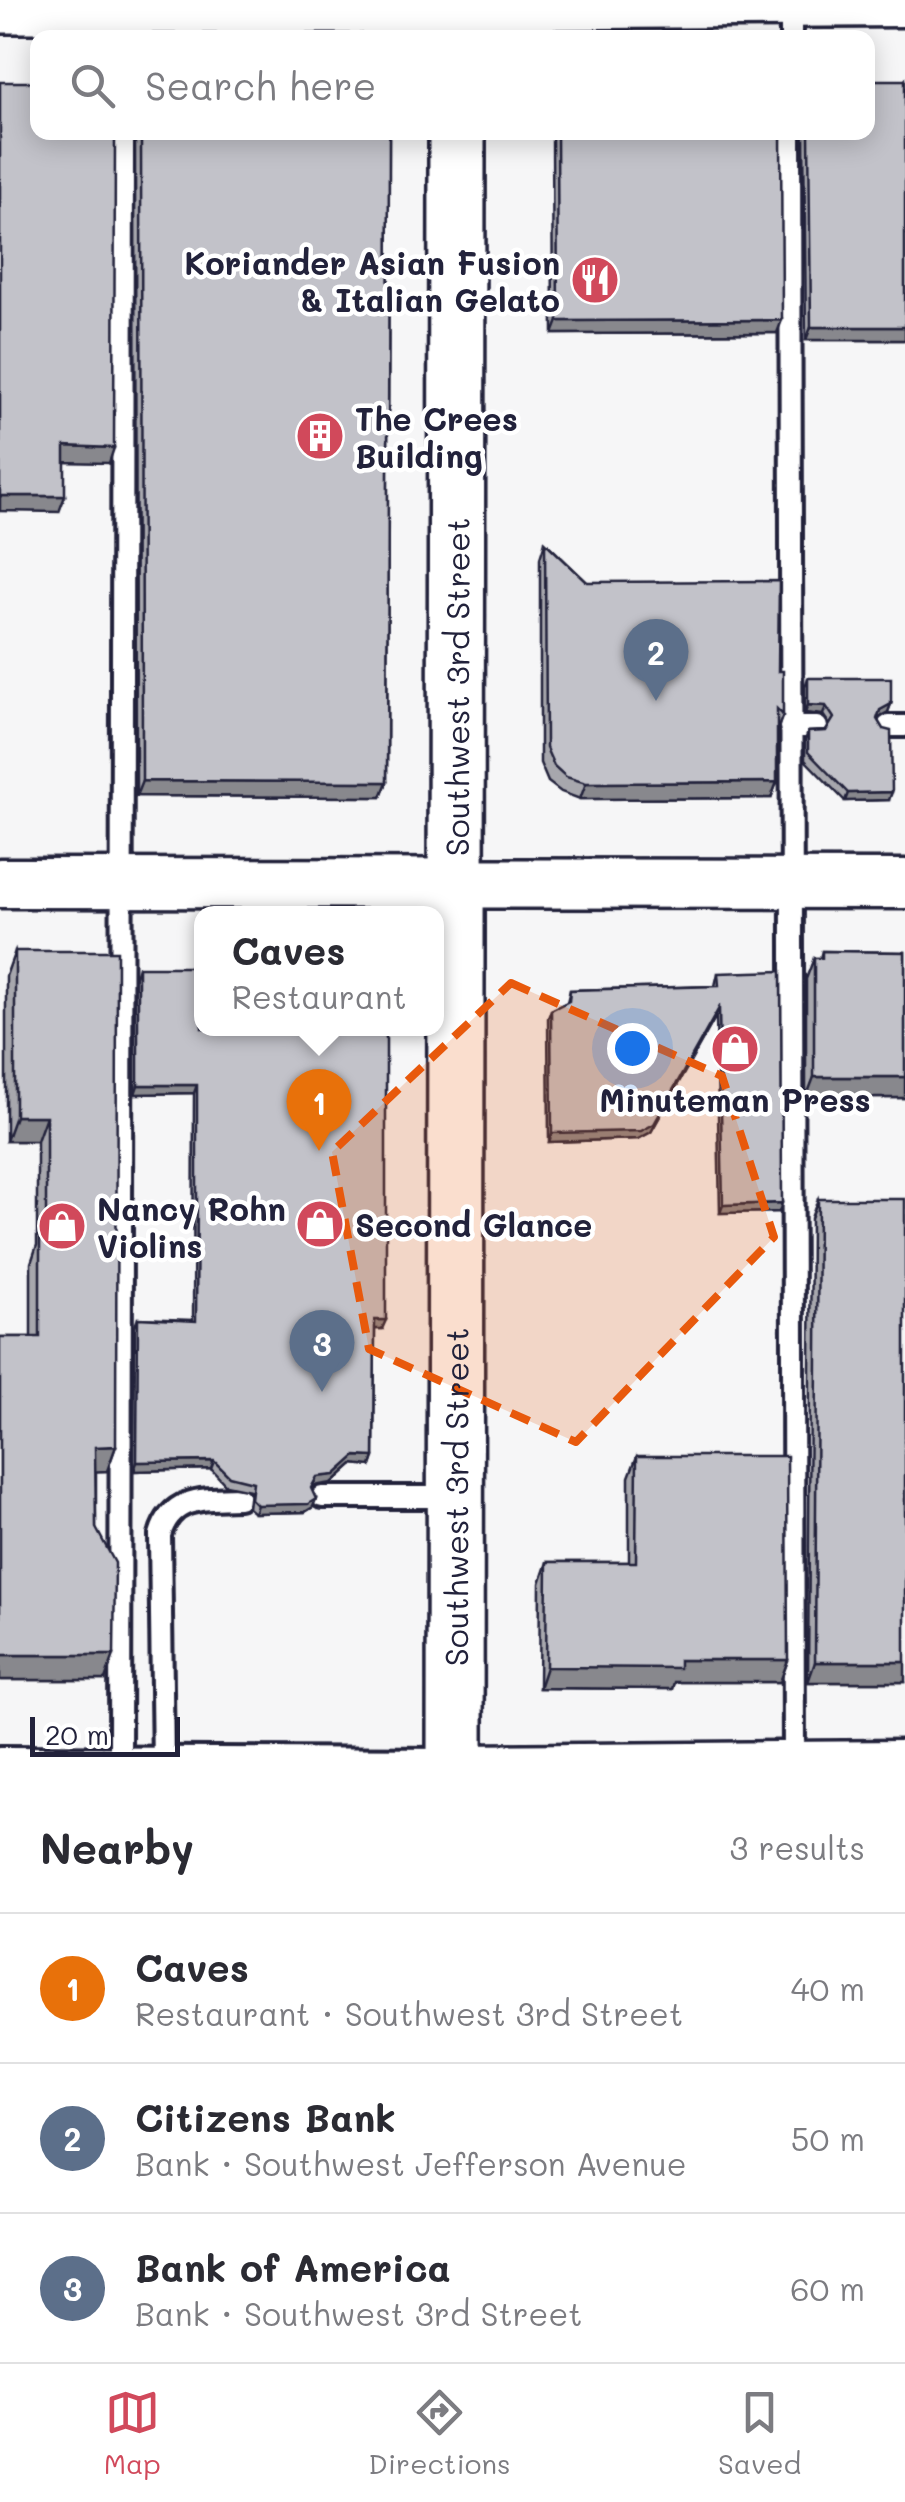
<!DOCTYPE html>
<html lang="en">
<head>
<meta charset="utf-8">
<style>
  :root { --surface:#fff; --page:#f2f2f3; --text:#2b2b33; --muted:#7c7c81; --line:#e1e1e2; --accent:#d1495b }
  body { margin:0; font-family:Mali,sans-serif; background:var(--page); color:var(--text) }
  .scale { position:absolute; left:30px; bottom:25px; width:150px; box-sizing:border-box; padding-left:10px; border:5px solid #22223b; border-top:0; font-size:28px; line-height:35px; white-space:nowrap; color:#22223b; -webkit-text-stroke:8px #fff; paint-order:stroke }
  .you { position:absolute; left:632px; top:1048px; width:35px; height:35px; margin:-25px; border:8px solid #fff; border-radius:50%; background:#1a73e8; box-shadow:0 0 0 15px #1a73e833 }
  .badge { display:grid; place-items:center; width:65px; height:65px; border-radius:50%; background:var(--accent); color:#fff; font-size:32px; font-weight:700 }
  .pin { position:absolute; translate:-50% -82px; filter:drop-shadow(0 2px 5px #0008) }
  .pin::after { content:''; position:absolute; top:52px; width:35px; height:30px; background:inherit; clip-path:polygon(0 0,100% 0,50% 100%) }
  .popup { position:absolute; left:194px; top:906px; width:250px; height:130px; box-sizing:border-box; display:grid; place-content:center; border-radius:20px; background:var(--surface); filter:drop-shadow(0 2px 8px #0005); font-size:32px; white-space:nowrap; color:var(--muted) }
  .popup b { font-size:38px; color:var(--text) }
  .popup::after { content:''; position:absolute; left:50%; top:100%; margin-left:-20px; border:20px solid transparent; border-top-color:var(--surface) }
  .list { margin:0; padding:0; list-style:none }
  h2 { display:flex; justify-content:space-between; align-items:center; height:130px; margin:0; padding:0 40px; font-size:42px }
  h2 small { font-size:32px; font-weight:400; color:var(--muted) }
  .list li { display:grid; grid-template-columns:65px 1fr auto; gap:30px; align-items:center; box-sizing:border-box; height:150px; padding:0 40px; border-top:2px solid var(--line) }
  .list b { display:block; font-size:38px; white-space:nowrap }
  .list p { margin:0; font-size:32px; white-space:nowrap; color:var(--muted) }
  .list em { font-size:32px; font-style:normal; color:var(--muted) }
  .icon { flex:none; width:55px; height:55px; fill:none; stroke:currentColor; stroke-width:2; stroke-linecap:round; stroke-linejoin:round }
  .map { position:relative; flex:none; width:905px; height:1782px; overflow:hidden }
  .search { position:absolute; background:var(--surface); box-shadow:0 5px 25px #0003; left:30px; right:30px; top:30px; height:110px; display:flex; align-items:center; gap:25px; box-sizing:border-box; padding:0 35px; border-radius:20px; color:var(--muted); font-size:38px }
  .sheet { height:580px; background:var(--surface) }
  nav { display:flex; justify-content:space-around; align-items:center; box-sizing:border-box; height:140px; border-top:2px solid var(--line); background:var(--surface); font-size:28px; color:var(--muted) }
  nav a { display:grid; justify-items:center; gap:5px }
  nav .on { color:var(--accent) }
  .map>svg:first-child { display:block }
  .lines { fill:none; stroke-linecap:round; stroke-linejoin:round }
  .service-casing { stroke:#22223b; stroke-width:28 }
  .minor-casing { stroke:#22223b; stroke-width:48 }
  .tertiary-casing { stroke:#22223b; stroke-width:55 }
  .secondary-casing { stroke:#22223b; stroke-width:62 }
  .trunk-casing { stroke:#22223b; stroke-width:62 }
  .service { stroke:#fff; stroke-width:20 }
  .minor { stroke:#fff; stroke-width:40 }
  .tertiary { stroke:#fff; stroke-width:48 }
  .secondary { stroke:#fff; stroke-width:55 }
  .trunk { stroke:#fff; stroke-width:55 }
  .wall { fill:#a7a7ad; stroke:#22223b; stroke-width:2.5 }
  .shaded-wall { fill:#88888d; stroke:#22223b; stroke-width:2.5 }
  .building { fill:#c2c2c9; stroke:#22223b; stroke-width:2.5 }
  .marked { fill:#e8590c; fill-opacity:0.2; stroke:#e8590c; stroke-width:8; stroke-dasharray:20 12; stroke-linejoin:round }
  .labels { text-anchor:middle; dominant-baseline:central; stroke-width:9; stroke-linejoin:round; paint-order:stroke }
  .poi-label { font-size:32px; font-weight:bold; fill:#22223b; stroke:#fff; text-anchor:start }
  .street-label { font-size:32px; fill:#22223b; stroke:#fff }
</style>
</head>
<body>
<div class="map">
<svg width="905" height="1782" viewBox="0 0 905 1782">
  <rect width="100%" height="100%" fill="#f6f6f7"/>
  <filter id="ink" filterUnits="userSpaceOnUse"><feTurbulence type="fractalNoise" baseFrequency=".01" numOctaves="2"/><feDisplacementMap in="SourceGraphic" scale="20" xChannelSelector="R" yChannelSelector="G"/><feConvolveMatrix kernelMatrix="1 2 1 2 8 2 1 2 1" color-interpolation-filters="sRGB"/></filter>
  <g filter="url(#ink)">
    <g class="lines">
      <g class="service-casing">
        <g id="service">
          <path d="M791,38V0"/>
          <path d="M790,132L794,1765"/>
          <path d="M888,726H905"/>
          <path d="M790,727H817"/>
          <path d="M322,1497H455"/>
          <path d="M120,1767L123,132"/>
          <path d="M163,1768L160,1535C171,1496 204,1499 239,1498"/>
        </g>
      </g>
      <g class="minor-casing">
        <path id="minor" d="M0,1767L455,1769"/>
      </g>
      <g class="tertiary-casing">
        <g id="tertiary">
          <path d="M456,5L905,2"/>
          <path d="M0,883L905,884"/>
          <path d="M455,1769L905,1765"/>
        </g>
      </g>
      <g class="secondary-casing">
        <path id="secondary" d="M0,5H456"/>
      </g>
      <g class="trunk-casing">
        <g id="trunk">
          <path d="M456,0L457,38"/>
          <path id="s1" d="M455,1782L457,132"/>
        </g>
      </g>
      <use href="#service" class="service"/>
      <use href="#minor" class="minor"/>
      <use href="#tertiary" class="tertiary"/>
      <use href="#secondary" class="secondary"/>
      <use href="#trunk" class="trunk"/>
    </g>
    <g class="wall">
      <path d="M905,80V340H806L804,132H868Z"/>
      <path d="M135,132H389L387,782L381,797L136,796Z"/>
      <path d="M552,132H781L777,333L553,334Z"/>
      <path d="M545,542L587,582L778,671L783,715L777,730V782L771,798L580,799L561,792L548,782L540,763V558Z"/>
      <path d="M808,678L891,704L888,712L878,718L889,800L845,801L805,760V741L808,732L826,731L830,725L823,715L805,713V687Z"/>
      <path d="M15,951L116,1446L107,1471H96V1528L105,1680H0V1337H31V1263L37,1245V1141H6V976Z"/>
      <path d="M822,951L905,952V1098H806V979L814,958H820Z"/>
      <path d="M138,967L382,1329H375L374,1457L371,1466L353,1464L332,1483L314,1486L312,1489L313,1507L305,1512L254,1513L248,1508L250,1490L226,1485L211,1469L134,1471L135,1326L138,1318L193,1320L194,1093L135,1094V976Z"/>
      <path d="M718,973L779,1212L720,1213L716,1016L651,1132L638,1139L549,1142L548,1018L551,1010L567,1002L570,990L715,986Z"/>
      <path d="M818,1199L905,1682H808L811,1218Z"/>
      <path d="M637,1456L788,1660L780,1682H674L672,1689L539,1688L540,1583L547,1562H629V1477Z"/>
    </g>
    <g class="shaded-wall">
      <path d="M782,320L777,333L553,334L558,321Z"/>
      <path d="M811,327H905V340H806Z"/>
      <path d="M65,446L114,448L109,463L59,462Z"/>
      <path d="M0,496H65L59,512L0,511Z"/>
      <path d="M891,704L888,712L877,718L880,710Z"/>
      <path d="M808,705L826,706L823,715L805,713Z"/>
      <path d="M142,781L387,782L381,797L136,796Z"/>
      <path d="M777,782L771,798L580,799L586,783Z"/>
      <path d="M892,792L889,800L845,801L848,793Z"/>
      <path d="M719,1008L716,1016L651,1132L638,1139L549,1142L552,1133Z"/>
      <path d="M814,1077H905V1098H806Z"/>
      <path d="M138,1085H197L194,1093L135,1094Z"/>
      <path d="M15,1116H46L37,1141H6Z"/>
      <path d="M782,1203L779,1212L720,1213L723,1205Z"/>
      <path d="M375,1320H386L382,1329H372Z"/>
      <path d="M116,1446L107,1471L86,1472L95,1447Z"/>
      <path d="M356,1456L374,1457L371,1466L353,1464L332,1483L314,1486L308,1496L317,1477Z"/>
      <path d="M214,1461L211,1469L134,1471L137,1462Z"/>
      <path d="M316,1499L313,1507L305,1512L254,1513L257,1505Z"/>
      <path d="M0,1655H114L105,1680H0Z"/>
      <path d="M679,1660H788L780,1682H674L672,1689L539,1688L546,1667Z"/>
      <path d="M815,1662H905V1682H808Z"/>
    </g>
    <g class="building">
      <path d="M868,80H905V327H811L809,132H868Z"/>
      <path d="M0,82H38V132H115L114,448L65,446V496H0Z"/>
      <path d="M141,132H389L387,782L142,781Z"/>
      <path d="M557,132H781L782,320L558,321Z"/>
      <path d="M545,542L587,582L779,581L778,671H783V715L777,709V782L586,783L566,777L554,766L546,748Z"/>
      <path d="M808,678H891V704L880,710L877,719L883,729L891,731L892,792L848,793L808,752V732L826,731L834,718L826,706L808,705Z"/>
      <path d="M15,951H117L116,1446L95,1447L96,1528L115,1563L114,1655H0V1337H40V1238H46V1116H15Z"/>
      <path d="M822,951L905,952V1077H814V958H822Z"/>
      <path d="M138,967H202V1028H386V1320H375L374,1457L356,1456L335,1475L317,1477L311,1488L316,1499L308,1504L257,1505L251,1499L253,1482L229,1476L214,1461L137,1462L138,1318L196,1321L197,1196V1085H138Z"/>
      <path d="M781,971L782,1203L723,1205L719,1008L654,1124L641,1131L552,1133L551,1010L569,1001L570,990L719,986L718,973Z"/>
      <path d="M818,1199H905V1662H815Z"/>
      <path d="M637,1456H787L788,1660H679V1668L546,1667L547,1562H636Z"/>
    </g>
  </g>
  <path class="marked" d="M511,983L722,1076L774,1237L576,1442L369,1349L332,1152Z"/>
  <defs>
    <g id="restaurant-disc" transform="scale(2.5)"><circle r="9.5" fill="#d1495b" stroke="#fff"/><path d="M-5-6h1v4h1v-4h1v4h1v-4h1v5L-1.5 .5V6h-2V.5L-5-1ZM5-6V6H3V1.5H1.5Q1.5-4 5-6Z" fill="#fff"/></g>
    <g id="building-disc" transform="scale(2.5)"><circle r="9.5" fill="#d1495b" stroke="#fff"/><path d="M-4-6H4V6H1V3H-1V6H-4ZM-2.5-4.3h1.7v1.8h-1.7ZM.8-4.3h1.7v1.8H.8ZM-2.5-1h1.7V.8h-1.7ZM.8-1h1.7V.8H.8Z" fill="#fff"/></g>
    <g id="shop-disc" transform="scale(2.5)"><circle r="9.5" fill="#d1495b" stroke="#fff"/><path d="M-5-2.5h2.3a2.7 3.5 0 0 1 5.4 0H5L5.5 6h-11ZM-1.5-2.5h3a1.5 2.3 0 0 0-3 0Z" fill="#fff"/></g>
  </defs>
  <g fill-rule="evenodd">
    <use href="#restaurant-disc" x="595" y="280"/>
    <use href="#building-disc" x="320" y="436"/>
    <use href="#shop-disc" x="735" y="1049"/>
    <use href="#shop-disc" x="320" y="1224"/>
    <use href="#shop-disc" x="62" y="1226"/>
  </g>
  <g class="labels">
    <g class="poi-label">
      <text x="560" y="262" text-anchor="end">Koriander Asian Fusion<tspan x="560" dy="37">&amp; Italian Gelato</tspan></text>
      <text x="355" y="418">The Crees<tspan x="355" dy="37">Building</tspan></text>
      <text x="735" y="1099" text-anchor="middle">Minuteman Press</text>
      <text x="97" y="1208">Nancy Rohn<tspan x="97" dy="37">Violins</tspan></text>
      <text x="355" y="1224">Second Glance</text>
    </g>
    <g class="street-label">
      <text stroke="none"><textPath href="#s1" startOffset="1095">Southwest 3rd Street</textPath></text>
      <text stroke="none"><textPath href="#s1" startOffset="285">Southwest 3rd Street</textPath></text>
    </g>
  </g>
</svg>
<div class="scale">20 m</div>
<div class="you"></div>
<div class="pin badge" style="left:319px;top:1151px;background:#e8710a">1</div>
<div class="popup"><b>Caves</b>Restaurant</div>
<div class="pin badge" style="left:656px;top:701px;background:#5c6f8a">2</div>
<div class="pin badge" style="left:322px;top:1392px;background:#5c6f8a">3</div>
<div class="search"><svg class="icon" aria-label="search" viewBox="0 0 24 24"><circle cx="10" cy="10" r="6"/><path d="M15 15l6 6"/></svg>Search here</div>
</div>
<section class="sheet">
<h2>Nearby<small>3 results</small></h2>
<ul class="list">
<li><span class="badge" style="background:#e8710a">1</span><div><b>Caves</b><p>Restaurant · Southwest 3rd Street</p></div><em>40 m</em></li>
<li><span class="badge" style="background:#5c6f8a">2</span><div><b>Citizens Bank</b><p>Bank · Southwest Jefferson Avenue</p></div><em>50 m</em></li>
<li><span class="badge" style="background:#5c6f8a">3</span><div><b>Bank of America</b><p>Bank · Southwest 3rd Street</p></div><em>60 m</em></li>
</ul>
</section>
<nav>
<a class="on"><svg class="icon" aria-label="map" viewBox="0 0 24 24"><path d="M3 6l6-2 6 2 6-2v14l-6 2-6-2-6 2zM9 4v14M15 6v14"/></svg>Map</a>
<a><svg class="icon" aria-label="directions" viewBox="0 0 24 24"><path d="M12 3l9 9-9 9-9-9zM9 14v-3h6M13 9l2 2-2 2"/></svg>Directions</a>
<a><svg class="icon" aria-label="saved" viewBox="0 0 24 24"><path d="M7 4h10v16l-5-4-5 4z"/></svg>Saved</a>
</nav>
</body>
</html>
